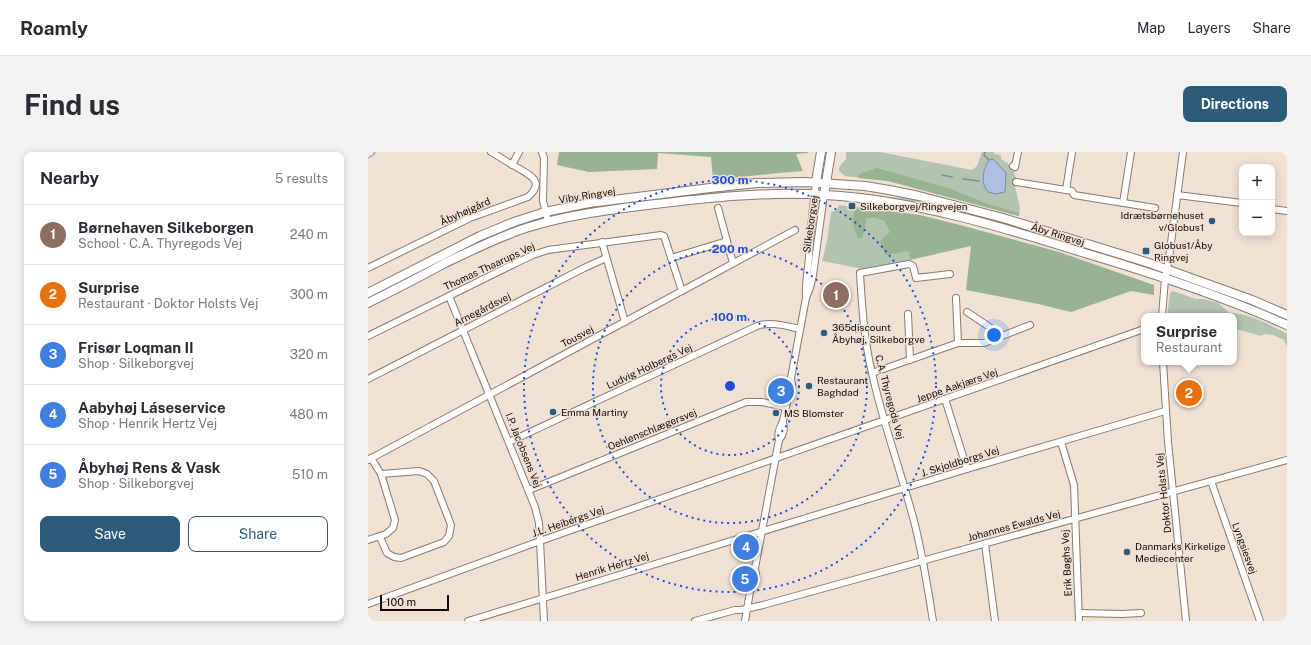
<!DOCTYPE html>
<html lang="en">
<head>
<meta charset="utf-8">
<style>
  :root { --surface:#fff; --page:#f2f2f3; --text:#2b2b33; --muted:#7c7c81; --line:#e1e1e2; --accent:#2d5c7b }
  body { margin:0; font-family:"Public Sans",sans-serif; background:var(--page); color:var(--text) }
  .controls { position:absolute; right:12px; top:12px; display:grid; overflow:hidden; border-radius:8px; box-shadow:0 2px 10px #0003 }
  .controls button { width:36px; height:36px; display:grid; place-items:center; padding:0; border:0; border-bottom:1px solid var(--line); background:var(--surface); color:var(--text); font:20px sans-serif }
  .scale { position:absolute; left:12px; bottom:10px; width:69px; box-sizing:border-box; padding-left:4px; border:2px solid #100b08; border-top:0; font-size:11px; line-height:14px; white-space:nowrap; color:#100b08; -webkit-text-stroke:3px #f0e1d5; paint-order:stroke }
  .you { position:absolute; left:626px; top:183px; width:14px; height:14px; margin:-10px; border:3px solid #fff; border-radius:50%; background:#1a73e8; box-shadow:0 0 0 6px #1a73e833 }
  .badge { display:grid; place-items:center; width:26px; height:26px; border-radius:50%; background:var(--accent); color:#fff; font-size:13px; font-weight:700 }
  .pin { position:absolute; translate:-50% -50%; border:2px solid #fff; box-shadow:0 1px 4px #0006 }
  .popup { position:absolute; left:773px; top:161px; width:96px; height:52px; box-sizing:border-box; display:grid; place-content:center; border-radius:8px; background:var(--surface); filter:drop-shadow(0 1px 3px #0005); font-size:13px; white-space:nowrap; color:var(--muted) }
  .popup b { font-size:15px; color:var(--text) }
  .popup::after { content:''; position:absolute; left:50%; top:100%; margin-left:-8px; border:8px solid transparent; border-top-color:var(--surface) }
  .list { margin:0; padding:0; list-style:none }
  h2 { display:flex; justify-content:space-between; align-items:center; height:52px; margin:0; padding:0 16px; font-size:17px }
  h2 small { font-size:13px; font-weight:400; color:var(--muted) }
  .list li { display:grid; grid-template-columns:26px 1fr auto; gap:12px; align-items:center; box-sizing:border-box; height:60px; padding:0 16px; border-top:1px solid var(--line) }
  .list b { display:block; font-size:15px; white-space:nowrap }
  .list p { margin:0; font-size:13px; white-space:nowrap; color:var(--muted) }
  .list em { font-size:13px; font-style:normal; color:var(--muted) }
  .actions { display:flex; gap:8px; padding:12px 16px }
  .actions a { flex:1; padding:9px 0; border:1px solid var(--accent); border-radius:8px; text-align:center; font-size:14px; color:var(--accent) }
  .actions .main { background:var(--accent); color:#fff }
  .map { position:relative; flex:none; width:919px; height:469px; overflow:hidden; border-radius:8px }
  header { display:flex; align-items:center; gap:24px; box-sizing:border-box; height:56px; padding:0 20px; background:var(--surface); border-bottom:1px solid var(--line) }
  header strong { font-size:19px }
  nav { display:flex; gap:22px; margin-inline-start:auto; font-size:14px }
  .intro { display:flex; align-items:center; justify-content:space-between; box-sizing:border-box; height:96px; padding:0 24px }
  h1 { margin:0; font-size:28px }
  .button { padding:10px 18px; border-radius:8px; background:var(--accent); color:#fff; font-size:14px; font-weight:700 }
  main { display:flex; gap:24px; padding:0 24px }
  aside { flex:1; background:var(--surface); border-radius:8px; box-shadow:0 2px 10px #0003 }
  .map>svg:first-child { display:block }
  .green { fill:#b2c3b0 }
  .forest { fill:#98b294 }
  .water { fill:#aebfe1; stroke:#7f89a0 }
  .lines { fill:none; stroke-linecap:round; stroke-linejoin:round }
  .stream { stroke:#7f89a0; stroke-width:1.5 }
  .minor-casing { stroke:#887a70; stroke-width:8 }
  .major-casing { stroke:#887a70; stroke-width:10 }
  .minor { stroke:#fff; stroke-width:6 }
  .major { stroke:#fff; stroke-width:8 }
  .ring { fill:none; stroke:#1d4ed8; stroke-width:2; stroke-dasharray:2 4 }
  .poi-dot { fill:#2d5c7b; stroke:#f0e1d5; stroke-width:1.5 }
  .labels { text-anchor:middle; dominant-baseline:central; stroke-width:3; stroke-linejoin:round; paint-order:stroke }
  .street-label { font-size:10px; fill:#100b08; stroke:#f0e1d5 }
  .poi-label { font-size:10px; fill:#100b08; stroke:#f0e1d5; text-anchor:start }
  .centre { fill:#1d4ed8; stroke:#f0e1d5; stroke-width:2 }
  .ring-label { font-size:12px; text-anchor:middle; font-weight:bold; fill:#1d4ed8; stroke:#f0e1d5; stroke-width:3; stroke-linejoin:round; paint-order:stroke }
</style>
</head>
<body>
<header>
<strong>Roamly</strong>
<nav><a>Map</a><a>Layers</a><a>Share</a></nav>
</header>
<div class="intro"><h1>Find us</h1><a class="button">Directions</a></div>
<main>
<aside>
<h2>Nearby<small>5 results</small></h2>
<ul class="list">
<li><span class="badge" style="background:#8d6e63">1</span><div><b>Børnehaven Silkeborgen</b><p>School · C.A. Thyregods Vej</p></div><em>240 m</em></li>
<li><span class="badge" style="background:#e8710a">2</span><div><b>Surprise</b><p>Restaurant · Doktor Holsts Vej</p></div><em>300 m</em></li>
<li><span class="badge" style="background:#3f7fe0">3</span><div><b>Frisør Loqman II</b><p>Shop · Silkeborgvej</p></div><em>320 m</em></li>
<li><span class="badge" style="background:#3f7fe0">4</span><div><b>Aabyhøj Láseservice</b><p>Shop · Henrik Hertz Vej</p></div><em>480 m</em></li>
<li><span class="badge" style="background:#3f7fe0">5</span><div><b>Åbyhøj Rens &amp; Vask</b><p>Shop · Silkeborgvej</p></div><em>510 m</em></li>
</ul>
<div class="actions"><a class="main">Save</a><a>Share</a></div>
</aside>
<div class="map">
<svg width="919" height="469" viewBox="0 0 919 469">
  <rect width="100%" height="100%" fill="#f0e1d5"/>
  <g class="green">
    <path d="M478,0H512L604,18L609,14L614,0H626V2L633,3V7L647,16L646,22L648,25L647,34L652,56L651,64L520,29L477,24L471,19V15L478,7Z"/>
    <path d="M409,33H436L435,34H406L380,36L343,43L246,55L189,64L188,61L229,53L363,36Z"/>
    <path d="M468,40L552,48L597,59L755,106L787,117L662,81Z"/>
    <path d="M471,53L487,55L484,70L495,85L499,66H507L516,69L522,80L540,99L542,108L495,117L454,109L459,89L463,60L469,58Z"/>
    <path d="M805,139L828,147H836L850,151L862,161C880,161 903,173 919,182V195L916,188L905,183L897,182L893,184L868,177L866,174V164H799L802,141Z"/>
  </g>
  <g class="forest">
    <path d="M191,0H440V1L428,2L435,19C405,21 375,25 345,28L343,5L290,1L289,17L221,20L189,13Z"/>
    <path d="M509,16L583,37L620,52L651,61V64L520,29L490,26L491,22Z"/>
    <path d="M487,55L552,63L596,74L691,100L786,133V143L763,139L703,160L670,152L598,138L603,94L542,108L540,99L517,103L512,89L522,80L516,69L507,66H499L495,85L490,87L484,70Z"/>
  </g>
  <path class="water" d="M625,7L638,21L637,40L628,42L620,40C612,31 615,17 621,8Z"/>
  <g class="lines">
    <g class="stream">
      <path d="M617,0L616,3L621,8"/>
      <path d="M574,23L584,25"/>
      <path d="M595,27L611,29"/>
    </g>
    <g class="minor-casing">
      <g id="minor">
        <path d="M174,0L176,6L175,49L180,69"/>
        <path d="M0,2L3,0"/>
        <path d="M144,13L151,0"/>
        <path d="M645,14L647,15L650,0"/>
        <path d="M648,30L698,38L704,0"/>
        <path d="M698,38L704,39L706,43L787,56"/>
        <path d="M809,43L874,51"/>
        <path d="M755,51L763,0"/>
        <path d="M350,56L365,111"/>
        <path d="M904,57L919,59"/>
        <path d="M234,90L257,170"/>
        <path d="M303,106L359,89"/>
        <path d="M0,116L102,66L160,45C179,28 159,22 145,13C137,9 131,4 123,0"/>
        <path d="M81,144L167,355L171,371L172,389L176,469"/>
        <path d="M438,145C437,131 440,118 441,105C442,80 445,55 448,30"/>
        <path d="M588,146L590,191"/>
        <path d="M599,160L626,178L632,184"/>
        <path d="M540,162L542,208"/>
        <path d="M794,164L797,127L801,106L815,0"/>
        <path d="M0,184L148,111L165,103L180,98L293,83L296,84L314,139"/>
        <path d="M795,210L800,290L818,469"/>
        <path d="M504,221L590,191H616L662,173"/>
        <path d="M0,227L216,116L238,106"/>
        <path d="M420,244C424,238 425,233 423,226"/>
        <path d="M577,247L599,317"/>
        <path d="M411,288C416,282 417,277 415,270"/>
        <path d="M141,290L389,174C403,169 418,174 432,177"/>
        <path d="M693,290L706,333L711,469"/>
        <path d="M0,308L427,78"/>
        <path d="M843,329L892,469"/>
        <path d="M161,338L378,250H394L417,255"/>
        <path d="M12,385L19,401L26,405L33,406L76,390L81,384L83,373L66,329L59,322L51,319L13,322"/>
        <path d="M0,388L18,382L25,376L27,368L13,322L3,306"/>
        <path d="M617,392L627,469"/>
        <path d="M383,434C388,429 389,423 387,416"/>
        <path d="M0,452L172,389L776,177"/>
        <path d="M711,461L754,462L773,461"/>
        <path d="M100,469L599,317L797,259"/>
        <path d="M327,469L367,458H373L395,453L919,308"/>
        <path d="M377,469L383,434C381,427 383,422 387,416L411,288C409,280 412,276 415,269C416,265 420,249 419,244C419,236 418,233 423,226L438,146L442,136L445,123L456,43"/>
        <path d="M565,469C560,437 555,405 547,373C534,322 515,272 504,221C496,188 494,154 492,121L541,112L545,114L548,126L582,122"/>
      </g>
    </g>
    <g class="major-casing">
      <g id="major">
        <path d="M448,30L453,0"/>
        <path d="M456,43L463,0"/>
        <path d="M0,141L112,84L146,70L177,60L221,51L342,36L389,31L437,30L497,34L521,38L551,44L635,66L781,111L884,148L919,163"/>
        <path d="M0,151C26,138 52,125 77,111C105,98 132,84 161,75C199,63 240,58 279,53C338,46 398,39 457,43C547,48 634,75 720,102C787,122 855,144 919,173"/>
      </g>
    </g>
    <use href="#minor" class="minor"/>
    <use href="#major" class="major"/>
  </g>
  <g class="ring">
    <circle cx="362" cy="234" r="69"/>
    <circle cx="362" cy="234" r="137"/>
    <circle cx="362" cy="234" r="206"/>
  </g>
  <g class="poi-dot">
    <rect x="480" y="50" width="8" height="8" rx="2"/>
    <circle cx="844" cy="69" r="4"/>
    <rect x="774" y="95" width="8" height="8" rx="2"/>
    <circle cx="456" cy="181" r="4"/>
    <circle cx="441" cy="234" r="4"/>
    <circle cx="185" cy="260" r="4"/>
    <circle cx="408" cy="261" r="4"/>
    <circle cx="759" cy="400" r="4"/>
  </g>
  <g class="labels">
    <g class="street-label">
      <text transform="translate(219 43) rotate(-9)">Viby Ringvej</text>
      <text transform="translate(97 59) rotate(-24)">Åbyhøjgård</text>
      <text transform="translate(442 72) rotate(-82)">Silkeborgvej</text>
      <text transform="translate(690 82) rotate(17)">Åby Ringvej</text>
      <text transform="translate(121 114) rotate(-25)">Thomas Thaarups Vej</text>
      <text transform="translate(114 157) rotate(-27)">Arnegårdsvej</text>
      <text transform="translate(209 184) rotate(-28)">Tousvej</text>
      <text transform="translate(281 214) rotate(-25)">Ludvig Holbergs Vej</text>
      <text transform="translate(589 233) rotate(-19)">Jeppe Aakjærs Vej</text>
      <text transform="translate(522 245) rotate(75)">C.A. Thyregods Vej</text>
      <text transform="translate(284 277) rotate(-22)">Oehlenschlægersvej</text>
      <text transform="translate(156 298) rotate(68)">I.P. Jacobsens Vej</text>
      <text transform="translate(592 309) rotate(-17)">J. Skjoldborgs Vej</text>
      <text transform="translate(795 341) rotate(-96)">Doktor Holsts Vej</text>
      <text transform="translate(200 369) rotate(-19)">J.L. Heibergs Vej</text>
      <text transform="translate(646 373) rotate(-15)">Johannes Ewalds Vej</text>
      <text transform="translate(877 396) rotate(70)">Lyngsiesvej</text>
      <text transform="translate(698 411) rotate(-93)">Erik Bøghs Vej</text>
      <text transform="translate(244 414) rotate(-17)">Henrik Hertz Vej</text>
    </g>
    <g class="poi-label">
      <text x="492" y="54">Silkeborgvej/Ringvejen</text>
      <text x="836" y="63" text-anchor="end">Idrætsbørnehuset<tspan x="836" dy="12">v/Globus1</tspan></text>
      <text x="786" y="93">Globus1/Åby<tspan x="786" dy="12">Ringvej</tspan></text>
      <text x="464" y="175">365discount<tspan x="464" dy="12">Åbyhøj, Silkeborgve</tspan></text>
      <text x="449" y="228">Restaurant<tspan x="449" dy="12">Baghdad</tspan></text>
      <text x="193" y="260">Emma Martiny</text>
      <text x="416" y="261">MS Blomster</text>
      <text x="767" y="394">Danmarks Kirkelige<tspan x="767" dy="12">Mediecenter</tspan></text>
    </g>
  </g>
  <circle cx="362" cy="234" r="6" class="centre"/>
  <g class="ring-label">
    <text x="362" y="32">300 m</text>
    <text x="362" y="101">200 m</text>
    <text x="362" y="169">100 m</text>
  </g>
</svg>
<div class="controls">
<button>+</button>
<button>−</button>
</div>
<div class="scale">100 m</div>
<div class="you"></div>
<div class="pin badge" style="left:468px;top:143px;background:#8d6e63">1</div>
<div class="pin badge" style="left:821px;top:241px;background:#e8710a">2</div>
<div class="popup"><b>Surprise</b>Restaurant</div>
<div class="pin badge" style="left:413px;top:239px;background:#3f7fe0">3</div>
<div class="pin badge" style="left:378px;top:395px;background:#3f7fe0">4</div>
<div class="pin badge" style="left:377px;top:427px;background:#3f7fe0">5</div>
</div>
</main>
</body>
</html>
